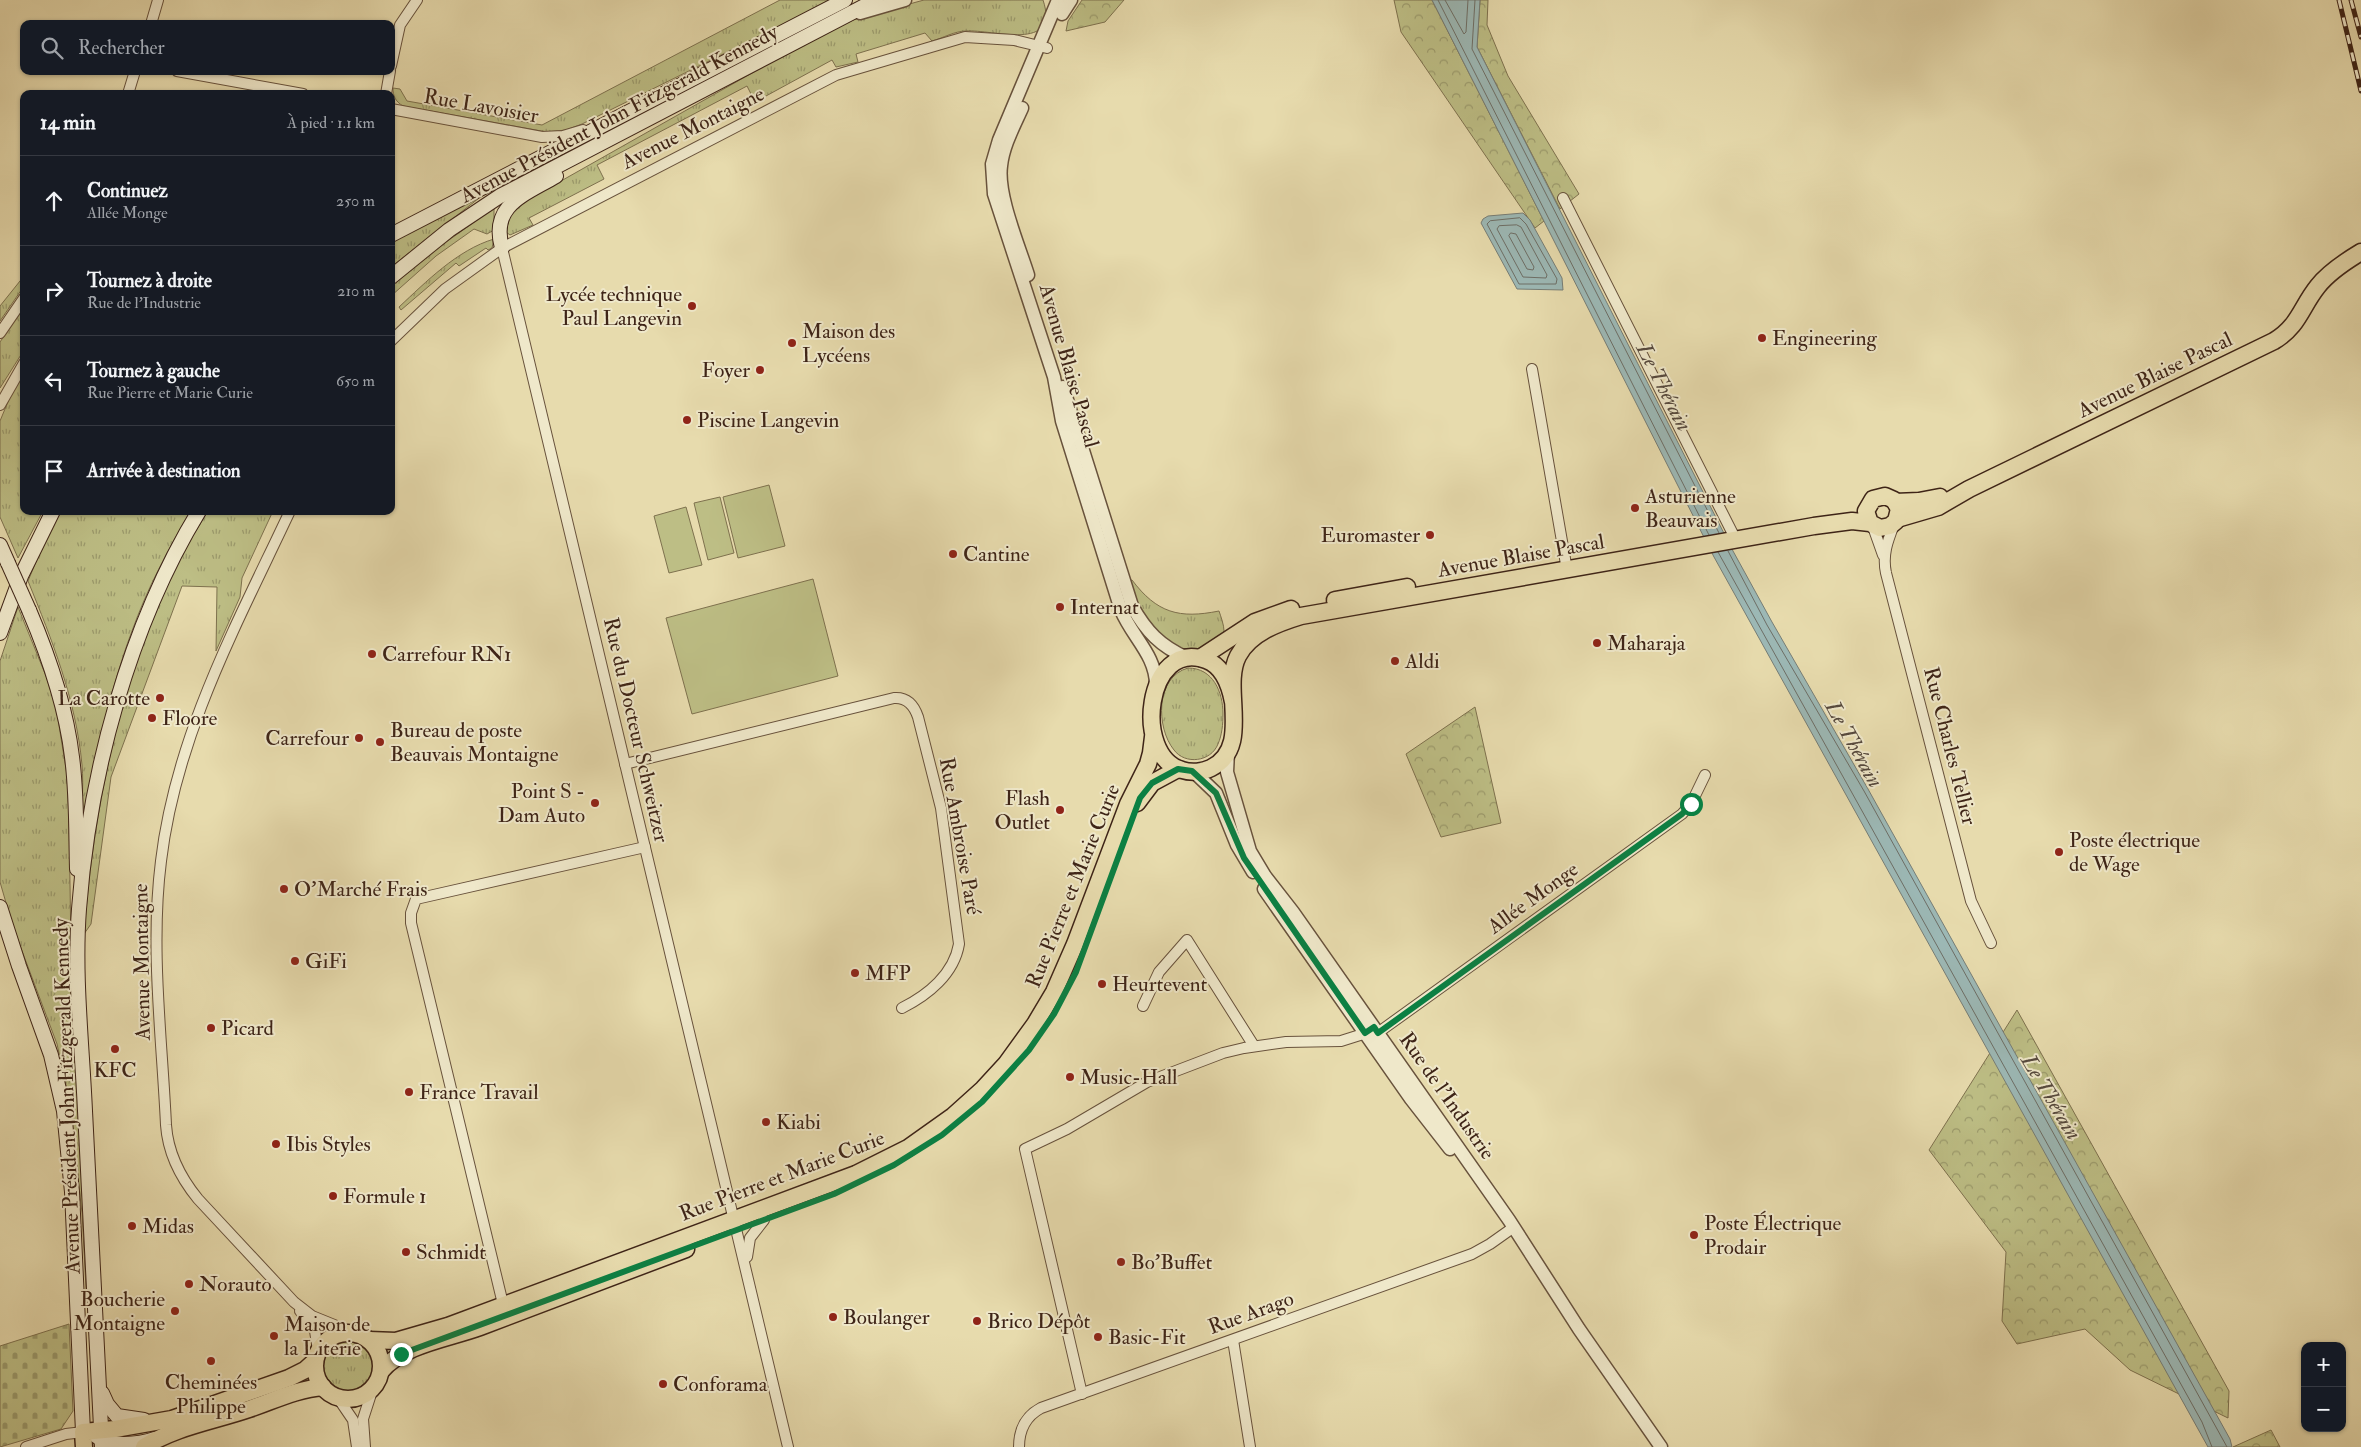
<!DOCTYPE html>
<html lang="fr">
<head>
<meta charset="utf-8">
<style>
  :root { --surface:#171b24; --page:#242831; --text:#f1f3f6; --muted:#9ea1a6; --line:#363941 }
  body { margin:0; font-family:"IM FELL Double Pica",serif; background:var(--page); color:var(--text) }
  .controls { position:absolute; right:15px; bottom:15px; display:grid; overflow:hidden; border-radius:10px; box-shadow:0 1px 4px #0004 }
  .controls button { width:45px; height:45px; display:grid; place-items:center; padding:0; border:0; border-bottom:1px solid var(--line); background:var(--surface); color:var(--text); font:25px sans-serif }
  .stop { position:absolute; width:15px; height:15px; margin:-11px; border:4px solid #0b8043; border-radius:50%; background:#fff }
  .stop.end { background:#0b8043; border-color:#fff; box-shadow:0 1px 5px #0008 }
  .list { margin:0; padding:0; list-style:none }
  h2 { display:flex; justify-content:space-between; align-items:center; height:65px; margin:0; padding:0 20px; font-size:21px }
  h2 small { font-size:16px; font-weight:400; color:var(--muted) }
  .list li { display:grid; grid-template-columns:32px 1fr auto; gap:15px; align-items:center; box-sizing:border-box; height:90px; padding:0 20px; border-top:1px solid var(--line) }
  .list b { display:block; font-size:19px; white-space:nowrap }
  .list p { margin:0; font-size:16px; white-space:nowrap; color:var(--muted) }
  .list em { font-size:16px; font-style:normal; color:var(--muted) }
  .icon { flex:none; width:28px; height:28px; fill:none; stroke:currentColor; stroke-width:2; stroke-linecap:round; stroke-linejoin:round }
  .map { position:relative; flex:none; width:2361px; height:1447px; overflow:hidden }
  .search { position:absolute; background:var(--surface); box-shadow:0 1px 4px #0004; left:20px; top:20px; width:375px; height:55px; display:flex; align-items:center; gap:12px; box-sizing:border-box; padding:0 18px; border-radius:10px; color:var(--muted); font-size:19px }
  .panel { position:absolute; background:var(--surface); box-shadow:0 1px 4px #0004; left:20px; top:90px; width:375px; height:425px; border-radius:10px }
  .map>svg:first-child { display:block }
  .grass { fill:url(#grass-tufts); stroke:#7e714e }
  .forest { fill:url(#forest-crowns); stroke:#7e714e }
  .cemetery { fill:url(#cemetery-stones); stroke:#7e714e }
  .park { fill:#bdbe85; stroke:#7e714e }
  .water { fill:#9cb8b5; stroke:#767d76 }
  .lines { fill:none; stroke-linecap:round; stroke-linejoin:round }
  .shore { stroke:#6d6e66; stroke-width:1 }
  .minor-casing { stroke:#68523c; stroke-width:12 }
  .tertiary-casing { stroke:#68523c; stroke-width:15 }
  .secondary-casing { stroke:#3e2417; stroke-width:16 }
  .primary-casing { stroke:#3e2417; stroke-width:19 }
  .minor { stroke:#efe8ca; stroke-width:10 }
  .tertiary { stroke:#efe8ca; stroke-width:12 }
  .secondary { stroke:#efe8ca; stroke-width:14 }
  .primary { stroke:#e7dbad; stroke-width:16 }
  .rail-casing { stroke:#3e2417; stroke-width:5 }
  .rail { stroke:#efe8ca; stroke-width:3; stroke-dasharray:9; stroke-linecap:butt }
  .secondary-bridge-casing { stroke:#3e2417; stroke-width:16; stroke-linecap:butt }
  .secondary-bridge { stroke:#efe8ca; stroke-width:14 }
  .route { stroke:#0b8043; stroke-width:6 }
  .poi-dot { fill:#8f2418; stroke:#efe8ca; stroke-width:2 }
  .labels { text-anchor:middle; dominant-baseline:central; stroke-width:4; stroke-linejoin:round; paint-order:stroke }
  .street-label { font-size:21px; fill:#3e2417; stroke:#efe8ca }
  .poi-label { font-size:21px; fill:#3e2417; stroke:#efe8ca; text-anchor:start }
  .water-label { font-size:22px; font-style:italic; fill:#56493e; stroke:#efe8ca }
</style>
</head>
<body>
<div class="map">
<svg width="2361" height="1447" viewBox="0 0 2361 1447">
  <defs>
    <pattern id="grass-tufts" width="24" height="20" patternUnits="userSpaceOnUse" patternTransform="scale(1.25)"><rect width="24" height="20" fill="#bdbe85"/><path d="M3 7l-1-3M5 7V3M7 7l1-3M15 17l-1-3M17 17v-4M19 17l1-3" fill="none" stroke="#9b9a6c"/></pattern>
    <pattern id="forest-crowns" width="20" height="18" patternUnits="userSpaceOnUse" patternTransform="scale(1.25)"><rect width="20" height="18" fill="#bdbe85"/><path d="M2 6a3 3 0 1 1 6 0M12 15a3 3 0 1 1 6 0" fill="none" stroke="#9b9a6c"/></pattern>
    <pattern id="cemetery-stones" width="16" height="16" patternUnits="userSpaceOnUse" patternTransform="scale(1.25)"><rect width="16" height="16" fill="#bdbe85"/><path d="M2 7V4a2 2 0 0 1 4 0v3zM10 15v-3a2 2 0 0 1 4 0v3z" fill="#9b9a6c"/></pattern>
  </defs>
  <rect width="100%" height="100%" fill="#e7dbad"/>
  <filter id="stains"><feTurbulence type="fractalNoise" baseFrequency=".004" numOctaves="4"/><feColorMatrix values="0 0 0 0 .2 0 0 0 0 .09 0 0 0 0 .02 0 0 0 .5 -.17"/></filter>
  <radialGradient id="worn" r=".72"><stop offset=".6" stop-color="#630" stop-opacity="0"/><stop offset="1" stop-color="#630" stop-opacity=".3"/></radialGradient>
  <g class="grass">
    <path d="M780,0H832L582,124L566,130L547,132L403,106C395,101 393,96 393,88L400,89L407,101L542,125Z"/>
    <path d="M924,0H1043C1061,53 992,29 966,31C955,31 943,38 932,41L925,33L856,54L858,62L836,67L832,60L755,102L747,86L597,165L604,179L529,218L533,225L510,235L506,232L508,216L515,207L821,34L858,18Z"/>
    <path d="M483,195L391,267V242Z"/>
    <path d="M494,208V230L487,234L474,229L436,256L391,296V286L394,284L432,252Z"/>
    <path d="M494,239L492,248L488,250L486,248L459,266L456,263L401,310L399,307C426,282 457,250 494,239Z"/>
    <path d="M24,276V286L0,321V306Z"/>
    <path d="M24,307V350L0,388V342Z"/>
    <path d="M24,374V511H43L18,558L0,517V421L12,392Z"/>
    <path d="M61,511H191C168,549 147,589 132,631C107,697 95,768 81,838C81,814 84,788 82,765C76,700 52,640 28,581L48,533Z"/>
    <path d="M208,511H273L242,578L240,597L216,651L217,587L182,586L111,777L91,924L84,934C93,811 121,670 179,560C187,544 198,528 208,511Z"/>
    <path d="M1132,580C1157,613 1179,619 1219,611C1221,617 1224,625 1224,631C1223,637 1219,639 1214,642C1196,654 1174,651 1158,635C1142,620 1135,600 1127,581Z"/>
    <path d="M18,607L46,676L56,707L67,775L69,820L72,1014L77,1065L89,1289H86L82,1213L69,1100L63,1071L57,1044L13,927L0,882V661Z"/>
    <path d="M1188,668C1213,668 1223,692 1223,714C1223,724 1222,735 1218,744C1211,762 1185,765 1174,750C1156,728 1155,677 1188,668Z"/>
    <circle cx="348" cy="1366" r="27"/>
  </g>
  <g class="forest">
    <path d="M1082,0H1124L1105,22L1066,31L1068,21Z"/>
    <path d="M1394,0H1432L1544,221L1535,228L1401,32Z"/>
    <path d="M1480,0H1488L1487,25L1508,76L1579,194L1560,209L1477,47Z"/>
    <path d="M1475,707L1501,823L1441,837L1406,754Z"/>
    <path d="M2017,1010L2229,1391L2228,1418L2130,1370L2085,1329L2017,1344L2002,1321L2006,1252L1929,1150Z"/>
    <path d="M2271,1430L2280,1447H2233Z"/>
  </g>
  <path class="cemetery" d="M69,1324L73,1411L61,1429L0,1447V1346Z"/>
  <g class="park">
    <path d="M769,485L785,546L738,558L723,497Z"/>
    <path d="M720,497L734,553L708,560L694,503Z"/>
    <path d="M686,507L702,565L669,573L654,516Z"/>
    <path d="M813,579L838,676L692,714L666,618Z"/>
  </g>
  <g class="water">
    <path d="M1432,0H1480L1477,47L1733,551L1772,622L1868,789L2230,1439L2232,1447H2208L1714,557Z"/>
    <path d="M1523,213L1530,220L1562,278L1563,290L1517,289L1481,223L1483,219L1488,216Z"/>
  </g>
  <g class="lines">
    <g class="shore">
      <path d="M1438,0L1709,535"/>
      <path d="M1445,0L1464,34L1466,32L1468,0"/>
      <path d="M1475,0L1472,49L1719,533"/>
      <path d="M1520,218L1526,224L1557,279L1556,284H1519L1487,224L1490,221Z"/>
      <path d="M1517,225L1521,227L1547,275L1546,278L1523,277L1497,229L1499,226Z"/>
      <path d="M1511,233L1516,234L1534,267L1533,270L1527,269L1509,236Z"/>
      <path d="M1728,551L1767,625L1864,791L2227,1447"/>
      <path d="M1718,552L2202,1422L2212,1447"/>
    </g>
    <g class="minor-casing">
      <g id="minor">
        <path d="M151,24L158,0"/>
        <path d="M391,66L400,25L417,0"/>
        <path d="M177,71L303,94"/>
        <path d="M128,94L135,71"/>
        <path d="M386,94L390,71"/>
        <path d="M391,109L542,137L563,136L583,130"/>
        <path d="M1563,198L1736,540"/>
        <path d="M502,248L788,1447"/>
        <path d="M0,333L24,298"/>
        <path d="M391,341L445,289L502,248L836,75L965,37L1014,40L1047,48"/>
        <path d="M1532,369L1567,570"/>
        <path d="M0,405L24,363"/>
        <path d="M290,511C237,624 176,735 161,861C150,948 162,1038 166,1125C168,1154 180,1177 198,1199L294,1302L312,1316L354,1333"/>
        <path d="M1895,522C1888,540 1882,554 1886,573L1971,901L1991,943"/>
        <path d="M1872,524L1883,555"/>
        <path d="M625,764L894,698C907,697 914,705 918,717L941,808L959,944C954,974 928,995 902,1008"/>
        <path d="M1143,1006L1159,972L1187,940L1254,1046"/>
        <path d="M1372,1037L1682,814L1691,804L1705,775"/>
        <path d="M747,1257L750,1238L764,1220"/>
        <path d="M506,1310L503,1304L411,923V913L416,899L645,847"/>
        <path d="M300,1311L315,1331L318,1350"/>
        <path d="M1233,1340L1250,1447"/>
        <path d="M1082,1394L1025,1149L1067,1129L1147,1082L1223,1053L1244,1048L1286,1042L1341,1041L1360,1035L1371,1029"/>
        <path d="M338,1398L353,1420L357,1447"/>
        <path d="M26,1447L66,1434L83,1432"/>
        <path d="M365,1447L363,1419L373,1388"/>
        <path d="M1019,1447C1019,1430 1026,1416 1041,1408L1472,1254L1490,1244L1514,1227"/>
      </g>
    </g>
    <g class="tertiary-casing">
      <g id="tertiary">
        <path d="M1058,0L999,140L992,164L994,194L1054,377L1062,421L1121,610C1132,637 1156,655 1156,685"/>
        <path d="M860,13L905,0"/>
        <path d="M1062,14L1071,0"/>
        <path d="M1022,108C1014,126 1003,146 1001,166C997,195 1019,246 1028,275"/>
        <path d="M1063,387L1132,606C1146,631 1160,646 1187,658"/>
        <path d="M1228,752L1227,772L1250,851L1265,876L1293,912L1509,1220L1579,1329L1661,1447"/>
        <path d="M1193,771L1216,793L1237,845L1253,872"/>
        <path d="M1264,889L1411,1099L1450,1149"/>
      </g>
    </g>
    <g class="secondary-casing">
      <g id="secondary">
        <path d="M391,235L845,0"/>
        <path d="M502,248C490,205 524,195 556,176"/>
        <path d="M391,277L449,230L500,196L876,0"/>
        <path d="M0,545L8,563"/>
        <path d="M29,610C49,657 66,706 72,757C77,794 76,832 77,869"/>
        <path d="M0,633L21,576L53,511"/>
        <path d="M0,907L19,966L51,1055L64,1111L72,1192L83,1432"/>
        <path d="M102,1393L107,1404L117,1416L144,1420"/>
        <path d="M96,1436C109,1447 137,1445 155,1439"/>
        <path d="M102,1447C97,1335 91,1223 85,1111C82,1044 74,975 79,909C89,775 129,626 199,511"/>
      </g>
    </g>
    <g class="primary-casing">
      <g id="primary">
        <path d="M1895,502L1919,501L1940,497"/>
        <path d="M1897,519L1938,507L1969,489L2274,341C2299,326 2301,307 2318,286C2329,272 2346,261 2361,252"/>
        <path d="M1335,600L1407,587"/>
        <path d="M1200,658L1255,622L1291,609"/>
        <path d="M1233,702C1230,686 1223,666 1206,660C1146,638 1132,756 1182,770C1191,773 1203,772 1211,768C1253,747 1221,689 1238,656C1250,633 1278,623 1301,616L1814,526L1852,521L1870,523L1880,528L1890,526L1896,521L1899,509L1894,500L1885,496L1873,499L1866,511L1870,523"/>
        <path d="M1137,803L1152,783L1178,769"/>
        <circle cx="348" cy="1366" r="33"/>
        <path d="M369,1340L396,1341L448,1326L856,1174L908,1148L953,1116L983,1089L1006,1064L1035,1024L1054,992L1075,944L1128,804L1148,764L1151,753L1153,737"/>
        <path d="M381,1371C404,1344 447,1339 480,1327C548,1301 617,1275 686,1249"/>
        <path d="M84,1447L83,1432L115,1429L172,1419L289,1378L305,1370L315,1361"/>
        <path d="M144,1447C175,1427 214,1421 249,1409C273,1401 297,1389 323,1387"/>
      </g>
    </g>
    <use href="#minor" class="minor"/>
    <use href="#tertiary" class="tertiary"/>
    <use href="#secondary" class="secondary"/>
    <use href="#primary" class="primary"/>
    <g class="rail-casing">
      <g id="rail">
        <path d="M2339,0L2361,91"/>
        <path d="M2351,0L2361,37"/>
      </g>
    </g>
    <use href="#rail" class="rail"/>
    <g class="secondary-bridge-casing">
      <path id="secondary-bridge" d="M8,563L29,610"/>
    </g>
    <use href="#secondary-bridge" class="secondary-bridge"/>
  </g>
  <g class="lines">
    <path class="route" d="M401,1354L834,1194L894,1165L942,1135L982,1102L1029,1050L1054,1014L1076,972L1140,798L1152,783L1178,769L1192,771L1216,793L1244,858L1365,1033L1374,1027L1378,1033L1682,814L1691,804"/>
  </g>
  <g class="poi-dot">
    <circle cx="692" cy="306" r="5"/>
    <circle cx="1762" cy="338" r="5"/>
    <circle cx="792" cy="343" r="5"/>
    <circle cx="760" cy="370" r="5"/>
    <circle cx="687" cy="420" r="5"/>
    <circle cx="1635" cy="508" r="5"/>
    <circle cx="1430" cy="535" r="5"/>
    <circle cx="953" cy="554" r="5"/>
    <circle cx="1060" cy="607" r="5"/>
    <circle cx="1597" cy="643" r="5"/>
    <circle cx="372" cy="654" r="5"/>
    <circle cx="1395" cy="661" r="5"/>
    <circle cx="160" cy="698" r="5"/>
    <circle cx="152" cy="718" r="5"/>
    <circle cx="359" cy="738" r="5"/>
    <circle cx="380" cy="742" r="5"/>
    <circle cx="595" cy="803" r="5"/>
    <circle cx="1060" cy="810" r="5"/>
    <circle cx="2059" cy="852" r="5"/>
    <circle cx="284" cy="889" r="5"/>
    <circle cx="295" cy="961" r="5"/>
    <circle cx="855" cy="973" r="5"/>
    <circle cx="1102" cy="984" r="5"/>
    <circle cx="211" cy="1028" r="5"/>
    <circle cx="115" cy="1049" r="5"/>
    <circle cx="1070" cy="1077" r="5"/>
    <circle cx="409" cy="1092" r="5"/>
    <circle cx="766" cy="1122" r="5"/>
    <circle cx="276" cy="1144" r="5"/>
    <circle cx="333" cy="1196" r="5"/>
    <circle cx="132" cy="1226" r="5"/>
    <circle cx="1694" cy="1235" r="5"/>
    <circle cx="406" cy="1252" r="5"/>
    <circle cx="1121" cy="1262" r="5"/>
    <circle cx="189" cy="1284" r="5"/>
    <circle cx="175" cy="1311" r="5"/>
    <circle cx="833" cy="1317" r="5"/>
    <circle cx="977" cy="1321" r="5"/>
    <circle cx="274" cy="1336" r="5"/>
    <circle cx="1098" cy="1337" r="5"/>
    <circle cx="211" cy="1361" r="5"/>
    <circle cx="663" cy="1384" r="5"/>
  </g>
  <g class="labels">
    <g class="street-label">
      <text transform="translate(481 106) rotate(10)">Rue Lavoisier</text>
      <text transform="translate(619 114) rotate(-28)">Avenue Président John Fitzgerald Kennedy</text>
      <text transform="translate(693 128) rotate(-27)">Avenue Montaigne</text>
      <text transform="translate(1069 366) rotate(74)">Avenue Blaise Pascal</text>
      <text transform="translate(2155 375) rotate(-26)">Avenue Blaise Pascal</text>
      <text transform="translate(1521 556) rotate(-10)">Avenue Blaise Pascal</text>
      <text transform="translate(636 730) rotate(77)">Rue du Docteur Schweitzer</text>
      <text transform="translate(1950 746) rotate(76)">Rue Charles Tellier</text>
      <text transform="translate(960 836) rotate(80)">Rue Ambroise Paré</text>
      <text transform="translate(1073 886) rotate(-68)">Rue Pierre et Marie Curie</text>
      <text transform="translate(1533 898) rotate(-36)">Allée Monge</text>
      <text transform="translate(142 962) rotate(-91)">Avenue Montaigne</text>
      <text transform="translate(67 1096) rotate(-92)">Avenue Président John Fitzgerald Kennedy</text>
      <text transform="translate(1447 1096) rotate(55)">Rue de l'Industrie</text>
      <text transform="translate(782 1176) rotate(-21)">Rue Pierre et Marie Curie</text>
      <text transform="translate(1251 1313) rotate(-20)">Rue Arago</text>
    </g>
    <g class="poi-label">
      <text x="682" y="294" text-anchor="end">Lycée technique<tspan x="682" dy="24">Paul Langevin</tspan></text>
      <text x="802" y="331">Maison des<tspan x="802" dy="24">Lycéens</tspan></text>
      <text x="1772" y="338">Engineering</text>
      <text x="750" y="370" text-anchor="end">Foyer</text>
      <text x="697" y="420">Piscine Langevin</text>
      <text x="1645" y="496">Asturienne<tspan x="1645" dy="24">Beauvais</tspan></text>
      <text x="1420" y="535" text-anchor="end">Euromaster</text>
      <text x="963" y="554">Cantine</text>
      <text x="1070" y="607">Internat</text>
      <text x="1607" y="643">Maharaja</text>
      <text x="382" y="654">Carrefour RN1</text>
      <text x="1405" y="661">Aldi</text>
      <text x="150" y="698" text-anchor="end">La Carotte</text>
      <text x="162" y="718">Floore</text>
      <text x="390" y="730">Bureau de poste<tspan x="390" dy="24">Beauvais Montaigne</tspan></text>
      <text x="349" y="738" text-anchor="end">Carrefour</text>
      <text x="585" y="791" text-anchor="end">Point S -<tspan x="585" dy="24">Dam Auto</tspan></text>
      <text x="1050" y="798" text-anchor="end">Flash<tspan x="1050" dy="24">Outlet</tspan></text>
      <text x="2069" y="840">Poste électrique<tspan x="2069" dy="24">de Wage</tspan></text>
      <text x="294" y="889">O'Marché Frais</text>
      <text x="305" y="961">GiFi</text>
      <text x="865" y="973">MFP</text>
      <text x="1112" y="984">Heurtevent</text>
      <text x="221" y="1028">Picard</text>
      <text x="115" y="1070" text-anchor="middle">KFC</text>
      <text x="1080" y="1077">Music-Hall</text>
      <text x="419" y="1092">France Travail</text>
      <text x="776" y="1122">Kiabi</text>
      <text x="286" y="1144">Ibis Styles</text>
      <text x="343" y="1196">Formule 1</text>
      <text x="1704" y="1223">Poste Électrique<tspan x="1704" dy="24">Prodair</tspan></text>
      <text x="142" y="1226">Midas</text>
      <text x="416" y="1252">Schmidt</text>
      <text x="1131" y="1262">Bo'Buffet</text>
      <text x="199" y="1284">Norauto</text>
      <text x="165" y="1299" text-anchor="end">Boucherie<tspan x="165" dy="24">Montaigne</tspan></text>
      <text x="843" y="1317">Boulanger</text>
      <text x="987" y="1321">Brico Dépôt</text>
      <text x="284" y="1324">Maison de<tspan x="284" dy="24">la Literie</tspan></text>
      <text x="1108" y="1337">Basic-Fit</text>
      <text x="211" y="1382" text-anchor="middle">Cheminées<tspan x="211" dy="24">Philippe</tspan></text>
      <text x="673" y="1384">Conforama</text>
    </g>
    <g class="water-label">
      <text transform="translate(1664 387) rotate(63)">Le Thérain</text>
      <text transform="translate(1854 744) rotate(61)">Le Thérain</text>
      <text transform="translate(2051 1097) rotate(59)">Le Thérain</text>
    </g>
  </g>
  <rect width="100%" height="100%" filter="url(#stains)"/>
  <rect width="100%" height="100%" fill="url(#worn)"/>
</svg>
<div class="controls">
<button>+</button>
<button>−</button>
</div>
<div class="stop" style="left:1691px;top:804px"></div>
<div class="stop end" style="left:401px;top:1354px"></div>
<div class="search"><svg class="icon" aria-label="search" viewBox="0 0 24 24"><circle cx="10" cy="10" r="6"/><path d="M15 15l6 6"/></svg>Rechercher</div>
<section class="panel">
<h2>14 min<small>À pied · 1.1 km</small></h2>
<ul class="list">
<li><svg class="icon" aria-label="ahead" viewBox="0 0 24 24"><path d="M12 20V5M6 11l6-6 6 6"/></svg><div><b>Continuez</b><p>Allée Monge</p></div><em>250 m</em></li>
<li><svg class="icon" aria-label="right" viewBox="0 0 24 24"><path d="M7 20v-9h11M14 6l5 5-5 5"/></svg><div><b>Tournez à droite</b><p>Rue de l'Industrie</p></div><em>210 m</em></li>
<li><svg class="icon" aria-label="left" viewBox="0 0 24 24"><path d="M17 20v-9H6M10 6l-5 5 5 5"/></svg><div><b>Tournez à gauche</b><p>Rue Pierre et Marie Curie</p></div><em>650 m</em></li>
<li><svg class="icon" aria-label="arrive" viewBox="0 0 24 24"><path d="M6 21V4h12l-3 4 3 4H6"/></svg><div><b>Arrivée à destination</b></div></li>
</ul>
</section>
</div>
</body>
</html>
